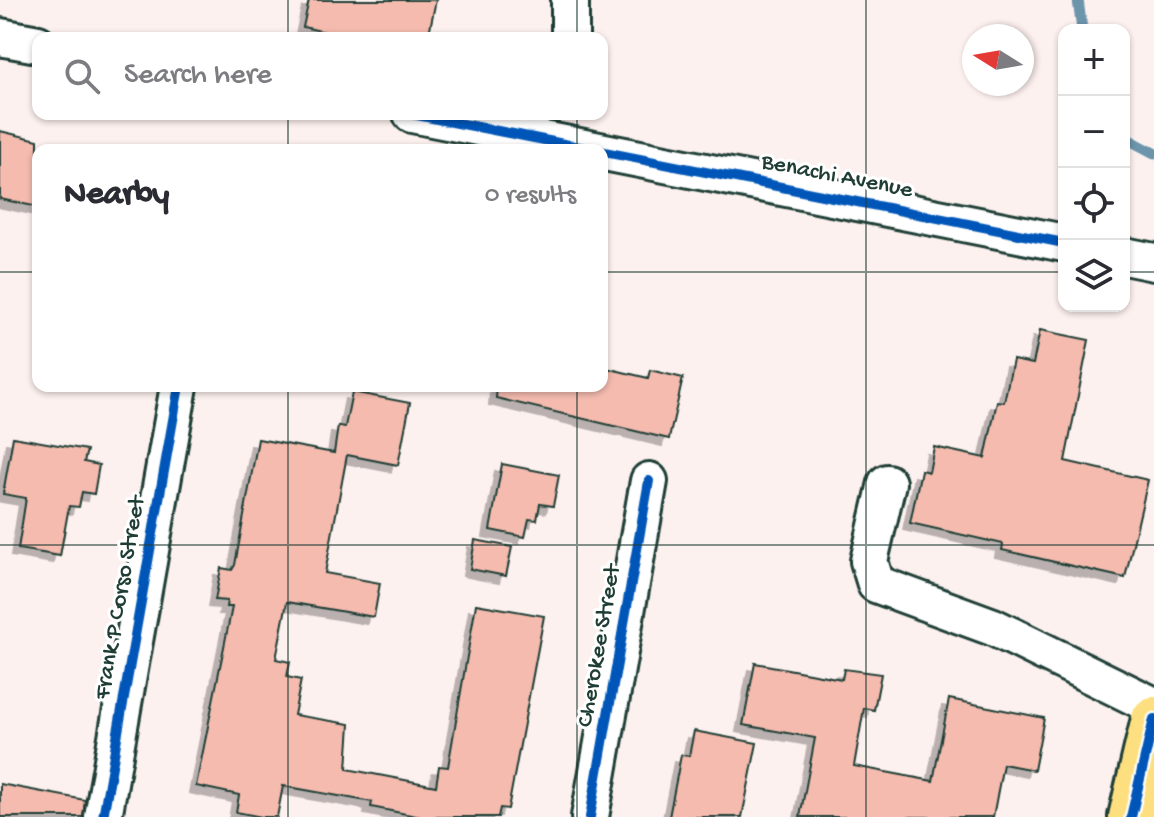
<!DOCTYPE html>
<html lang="en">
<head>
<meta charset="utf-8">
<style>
  :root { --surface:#fff; --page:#f2f2f3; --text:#2b2b33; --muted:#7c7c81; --line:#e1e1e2 }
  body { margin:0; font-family:"Gochi Hand",sans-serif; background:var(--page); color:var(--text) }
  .controls { position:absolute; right:24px; top:24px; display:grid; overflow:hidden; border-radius:16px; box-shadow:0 2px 6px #0004 }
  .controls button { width:72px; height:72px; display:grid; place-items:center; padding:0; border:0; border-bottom:2px solid var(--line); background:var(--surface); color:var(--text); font:40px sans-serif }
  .compass { position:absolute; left:962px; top:24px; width:72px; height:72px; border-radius:50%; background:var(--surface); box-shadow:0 2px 6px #0004; rotate:281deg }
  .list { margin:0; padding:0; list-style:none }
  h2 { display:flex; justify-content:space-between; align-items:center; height:104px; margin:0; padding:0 32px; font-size:34px }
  h2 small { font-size:26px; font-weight:400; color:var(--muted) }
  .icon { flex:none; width:44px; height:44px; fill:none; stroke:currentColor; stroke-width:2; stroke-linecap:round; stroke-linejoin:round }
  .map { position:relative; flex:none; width:1154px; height:817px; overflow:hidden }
  .search { position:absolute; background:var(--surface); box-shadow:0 2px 6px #0004; left:32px; top:32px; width:576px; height:88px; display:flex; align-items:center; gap:20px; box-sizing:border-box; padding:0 28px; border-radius:16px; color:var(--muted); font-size:30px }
  .panel { position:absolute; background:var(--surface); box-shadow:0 2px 6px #0004; left:32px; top:144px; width:576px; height:248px; border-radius:16px }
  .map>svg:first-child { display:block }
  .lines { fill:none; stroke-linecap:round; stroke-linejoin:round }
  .stream { stroke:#6c95ac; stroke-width:11 }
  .building { fill:#f5bbaf; stroke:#1f3d34; stroke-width:2; filter:url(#shadow) }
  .minor-casing { stroke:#1f3d34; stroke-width:42 }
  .major-casing { stroke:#1f3d34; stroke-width:50 }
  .minor { stroke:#fff; stroke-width:36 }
  .major { stroke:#fddf80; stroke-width:44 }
  .cycleway-casing { stroke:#fff; stroke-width:15 }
  .cycleway { stroke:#0057b8; stroke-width:10 }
  .grid { fill:none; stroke:#1f3d34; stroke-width:2; stroke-opacity:0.55 }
  .labels { text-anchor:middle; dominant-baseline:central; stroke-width:6; stroke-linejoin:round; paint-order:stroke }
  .street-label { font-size:24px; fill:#1f3d34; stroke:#fff }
</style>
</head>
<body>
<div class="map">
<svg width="1154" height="817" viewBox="0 0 1154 817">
  <defs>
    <filter id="shadow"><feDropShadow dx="-7" dy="7" stdDeviation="0" flood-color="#0004"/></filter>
  </defs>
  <rect width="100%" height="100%" fill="#fdf1ef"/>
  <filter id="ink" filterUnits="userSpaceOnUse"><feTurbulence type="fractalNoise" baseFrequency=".0125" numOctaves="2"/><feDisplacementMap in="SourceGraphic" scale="16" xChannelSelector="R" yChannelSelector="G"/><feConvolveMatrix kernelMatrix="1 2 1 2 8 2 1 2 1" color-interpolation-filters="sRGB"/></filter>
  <g filter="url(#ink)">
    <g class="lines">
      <g class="stream">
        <path d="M1078,0L1082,30"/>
        <path d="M1124,137L1154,153"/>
      </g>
    </g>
    <g class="building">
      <path d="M309,0H436L428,38H352L303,27Z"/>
      <path d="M0,131L38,140V207L0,199Z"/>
      <path d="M1040,330L1089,340L1065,461L1148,480L1125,578L1002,550L1003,544L910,523L921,470L929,472L934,447L985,458L997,401L1004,402L1013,360L1033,364Z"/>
      <path d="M602,367L648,378L650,370L683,378L669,439L496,398L497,386H602Z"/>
      <path d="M352,392L410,403L398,465L347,455L325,573L380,583L374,617L287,602L276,659L290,662L287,677L301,680L294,715L350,724L347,769L436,786L439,766L448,767L476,604L544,616L508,809L500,808L498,817H421L371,807L372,802L283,786L277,817H262L236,812L239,795L196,786L232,607H226L227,601L215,600L221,568L232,570L235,565L258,439L334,453L338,426L345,427Z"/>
      <path d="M13,437L87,450L84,462L99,465L94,494L82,492L79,507L69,506L60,556L18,549L26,498L3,494Z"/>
      <path d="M502,464L559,475L553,506L540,504L537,520L529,519L525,537L490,530Z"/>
      <path d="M475,540L512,547L506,576L470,569Z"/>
      <path d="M755,663L842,679L844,669L881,674L874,710L864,708L854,766L933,781L949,699L1044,718L1034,770L1003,764L993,817H800L815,738L743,725Z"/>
      <path d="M694,731L757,743L742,817H669L681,755L689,756Z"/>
      <path d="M0,784L85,800L83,817H0Z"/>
    </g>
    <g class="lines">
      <g class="minor-casing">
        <g id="minor">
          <path d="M570,0V38"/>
          <path d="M0,37L38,44"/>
          <path d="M412,114L1064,243"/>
          <path d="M1124,256L1154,262"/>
          <path d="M887,483L869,561L876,584L993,627L1154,706"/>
          <path d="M103,817L179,386"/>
          <path d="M590,817L649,481"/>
        </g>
      </g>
      <g class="major-casing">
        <path id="major" d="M1131,817L1154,719"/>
      </g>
      <use href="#minor" class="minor"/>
      <use href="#major" class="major"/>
      <g class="cycleway-casing">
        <g id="cycleway">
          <path d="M412,114L1064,243"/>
          <path d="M103,817L179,386"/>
          <path d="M590,817L649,481"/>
          <path d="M1131,817L1154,719"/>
        </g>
      </g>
      <use href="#cycleway" class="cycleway"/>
    </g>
  </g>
  <path class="grid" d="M288,0V38M577,0V38M866,0V817M288,114V150M577,114V150M0,272H38M602,272H1064M1124,272H1154M288,386V817M577,386V817M0,545H1154"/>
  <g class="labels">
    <g class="street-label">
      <text transform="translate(837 177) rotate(11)">Benachi Avenue</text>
      <text transform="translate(121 598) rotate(-80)">Frank P Corso Street</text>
      <text transform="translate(600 646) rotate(-80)">Cherokee Street</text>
    </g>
  </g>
</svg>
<div class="controls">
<button>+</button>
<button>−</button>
<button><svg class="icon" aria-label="locate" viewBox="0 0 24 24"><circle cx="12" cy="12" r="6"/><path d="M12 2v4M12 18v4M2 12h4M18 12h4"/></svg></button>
<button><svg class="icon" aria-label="layers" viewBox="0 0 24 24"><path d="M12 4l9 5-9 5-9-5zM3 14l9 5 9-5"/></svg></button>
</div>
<svg class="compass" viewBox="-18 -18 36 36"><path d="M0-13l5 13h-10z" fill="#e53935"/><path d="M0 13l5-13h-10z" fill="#7c7c81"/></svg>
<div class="search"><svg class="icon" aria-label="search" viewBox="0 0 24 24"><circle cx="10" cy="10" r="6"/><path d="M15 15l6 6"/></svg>Search here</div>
<section class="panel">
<h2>Nearby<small>0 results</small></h2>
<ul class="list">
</ul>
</section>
</div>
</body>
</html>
